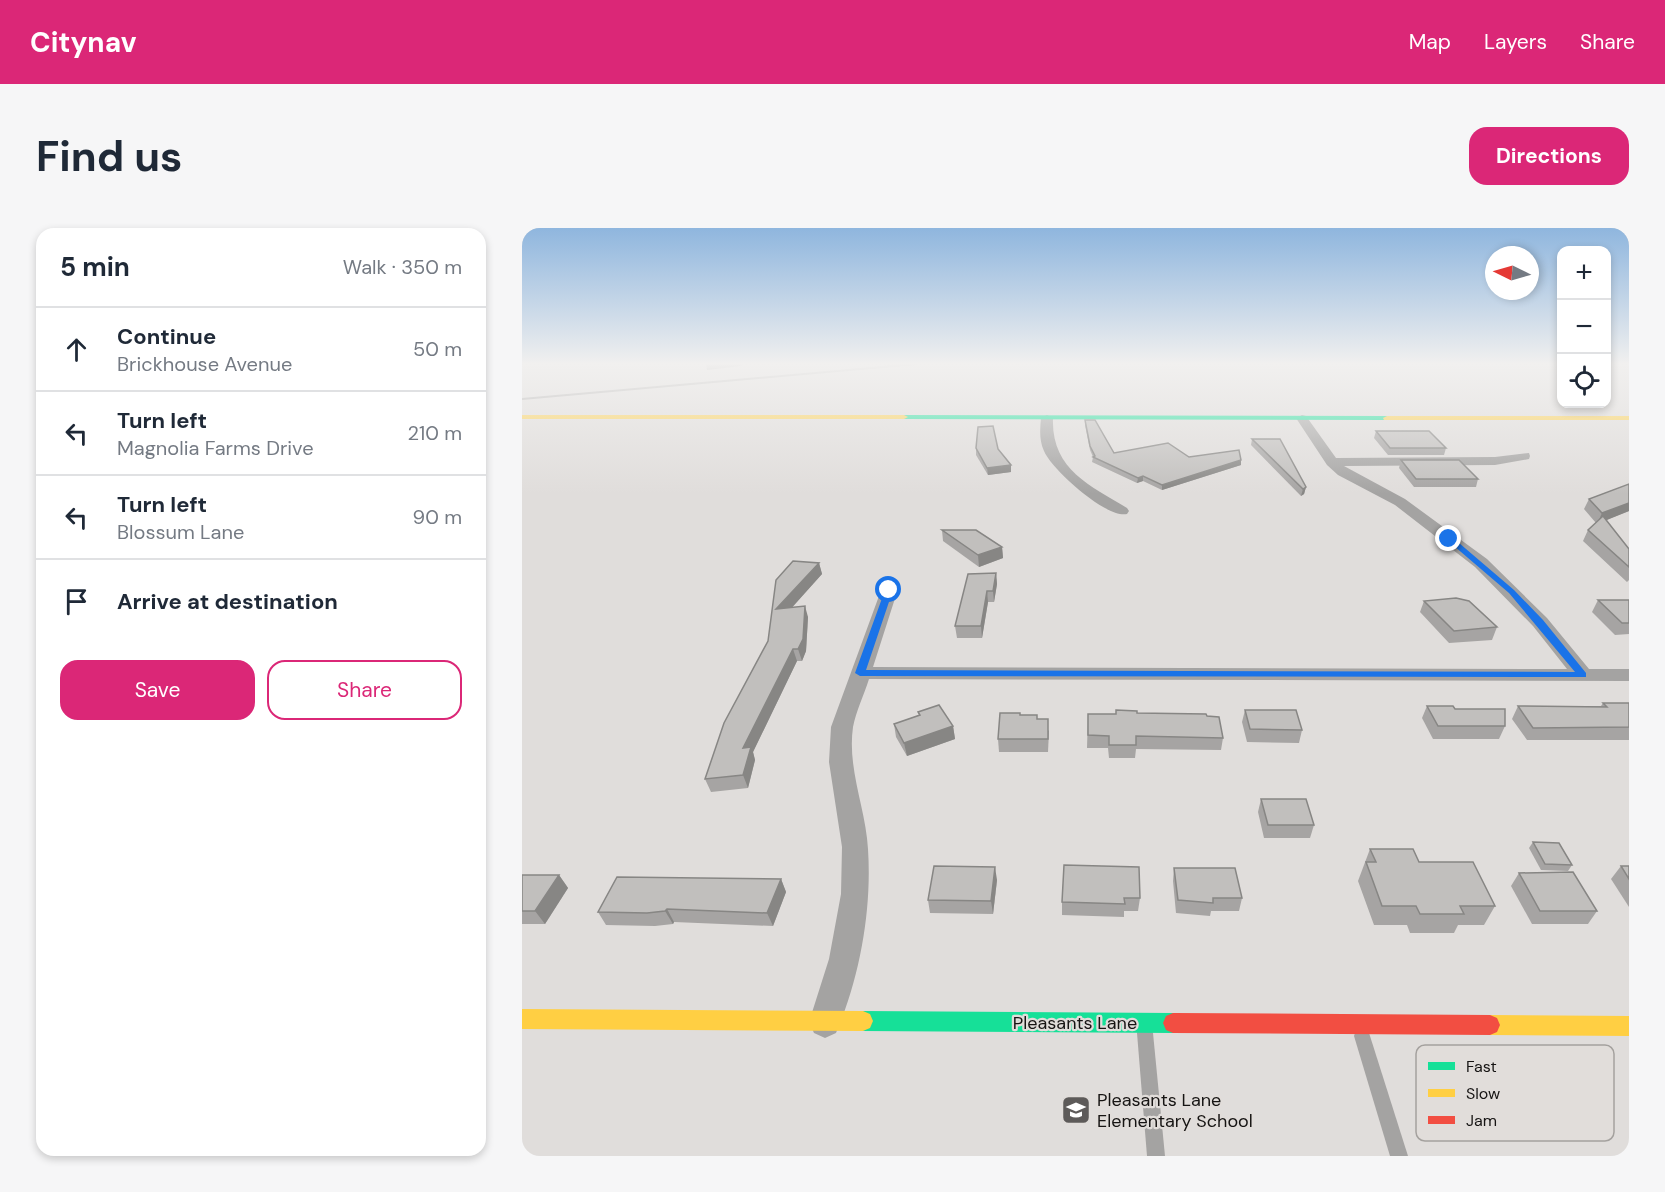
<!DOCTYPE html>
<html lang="en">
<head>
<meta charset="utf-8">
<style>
  :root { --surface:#fff; --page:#f6f6f7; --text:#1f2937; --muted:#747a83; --line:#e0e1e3; --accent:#db2777 }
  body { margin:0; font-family:"DM Sans",sans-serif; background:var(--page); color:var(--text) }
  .controls { position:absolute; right:18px; top:18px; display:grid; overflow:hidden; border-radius:12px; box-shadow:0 3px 9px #0003 }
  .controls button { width:54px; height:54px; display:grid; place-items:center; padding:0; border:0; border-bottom:2px solid var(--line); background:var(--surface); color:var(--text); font:30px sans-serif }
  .compass { position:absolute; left:963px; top:18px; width:54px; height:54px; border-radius:50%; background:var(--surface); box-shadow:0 3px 9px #0003; rotate:275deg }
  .stop { position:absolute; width:18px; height:18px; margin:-14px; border:4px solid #1a73e8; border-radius:50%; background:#fff }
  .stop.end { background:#1a73e8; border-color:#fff; box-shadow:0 2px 6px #0008 }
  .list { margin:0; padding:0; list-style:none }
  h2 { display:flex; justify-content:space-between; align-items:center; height:78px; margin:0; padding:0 24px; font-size:26px }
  h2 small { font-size:20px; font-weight:400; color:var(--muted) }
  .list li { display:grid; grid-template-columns:39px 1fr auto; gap:18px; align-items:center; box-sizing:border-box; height:84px; padding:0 24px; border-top:2px solid var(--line) }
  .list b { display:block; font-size:22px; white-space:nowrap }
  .list p { margin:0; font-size:20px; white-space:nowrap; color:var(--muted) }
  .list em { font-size:20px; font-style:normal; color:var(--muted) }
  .actions { display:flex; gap:12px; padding:18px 24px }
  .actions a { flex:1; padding:14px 0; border:2px solid var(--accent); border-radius:18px; text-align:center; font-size:21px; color:var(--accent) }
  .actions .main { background:var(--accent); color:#fff }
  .icon { flex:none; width:33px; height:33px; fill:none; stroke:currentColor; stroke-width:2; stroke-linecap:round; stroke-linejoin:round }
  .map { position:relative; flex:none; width:1107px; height:928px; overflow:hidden; border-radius:18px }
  header { display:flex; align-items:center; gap:36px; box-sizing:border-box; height:84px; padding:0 30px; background:var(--accent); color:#fff }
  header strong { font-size:28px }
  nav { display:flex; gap:33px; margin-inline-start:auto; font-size:21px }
  .intro { display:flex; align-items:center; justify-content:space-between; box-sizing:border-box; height:144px; padding:0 36px }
  h1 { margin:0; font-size:42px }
  .button { padding:15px 27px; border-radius:18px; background:var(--accent); color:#fff; font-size:21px; font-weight:700 }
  main { display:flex; gap:36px; padding:0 36px }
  aside { flex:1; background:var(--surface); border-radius:18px; box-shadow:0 3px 9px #0003 }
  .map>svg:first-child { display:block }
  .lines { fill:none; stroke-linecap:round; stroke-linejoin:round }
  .lane { fill:#a4a3a2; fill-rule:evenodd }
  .street { fill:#a4a3a2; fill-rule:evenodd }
  .fast { fill:#16e098; fill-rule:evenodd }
  .slow { fill:#ffcf43; fill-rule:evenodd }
  .jam { fill:#f24e42; fill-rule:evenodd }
  .rail { stroke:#a6a5a4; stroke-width:2 }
  .wall { fill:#a6a4a3 }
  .shaded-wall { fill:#878684 }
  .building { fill:#c1bfbd; stroke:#878684; stroke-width:1.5 }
  .route { fill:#1a73e8 }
  .labels { text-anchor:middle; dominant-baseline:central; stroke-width:4.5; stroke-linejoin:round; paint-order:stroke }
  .near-street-label { font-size:18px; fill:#161413; stroke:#e1ddda }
  .near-poi-label { font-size:18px; fill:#161413; stroke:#e1ddda; text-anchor:start }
  .key { fill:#e1ddda; stroke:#a4a19e; stroke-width:1.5 }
  .key-label { font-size:16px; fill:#161413 }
</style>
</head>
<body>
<header>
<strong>Citynav</strong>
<nav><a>Map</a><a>Layers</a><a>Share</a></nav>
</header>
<div class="intro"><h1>Find us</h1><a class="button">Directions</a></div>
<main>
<aside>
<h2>5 min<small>Walk · 350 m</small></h2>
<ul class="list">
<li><svg class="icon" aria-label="ahead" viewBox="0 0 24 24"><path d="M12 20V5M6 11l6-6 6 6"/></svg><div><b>Continue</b><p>Brickhouse Avenue</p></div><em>50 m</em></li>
<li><svg class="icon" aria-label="left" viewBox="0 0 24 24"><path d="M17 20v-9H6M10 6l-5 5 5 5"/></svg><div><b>Turn left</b><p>Magnolia Farms Drive</p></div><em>210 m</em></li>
<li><svg class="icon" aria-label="left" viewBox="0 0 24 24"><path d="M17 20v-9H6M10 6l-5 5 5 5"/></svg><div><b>Turn left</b><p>Blossum Lane</p></div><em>90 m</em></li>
<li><svg class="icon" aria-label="arrive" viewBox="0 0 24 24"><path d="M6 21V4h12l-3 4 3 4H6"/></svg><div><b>Arrive at destination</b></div></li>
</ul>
<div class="actions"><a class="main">Save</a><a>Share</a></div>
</aside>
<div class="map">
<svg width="1107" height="928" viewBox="0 0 1107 928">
  <rect width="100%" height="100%" fill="#e0dddb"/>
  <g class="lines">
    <g class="lane">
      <path d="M623,797L629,799L631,805L643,928H625L615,805L617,799Z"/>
      <path d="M840,800L846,802L848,808L886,928H868L832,808L834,802Z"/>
    </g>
    <g class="street">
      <path d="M525,187L531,190C529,241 567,257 605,280L607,283L605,286C585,291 530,242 522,223C517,212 518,201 519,190Z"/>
      <path d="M780,187L784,188L814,230L973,229L1007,225L1008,228L1007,231L973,237L822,238L883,271L965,331L1025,390L1067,441H1107V453L347,451C342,467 334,483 331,499C325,541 344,581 346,621C350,682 338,749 314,805L303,810L292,805L287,794L307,731L319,666L320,619L307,534L309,499L361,357H373L376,361L351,439L1045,441L1011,398L953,339L873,277L816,247L805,237L774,190Z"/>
    </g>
    <g class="fast">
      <path d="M382,187L865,188L869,190L865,192L379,191L378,189Z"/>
      <path d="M341,783L651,785L658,788L661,795L658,802L651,805L341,803L334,800L331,793L334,786Z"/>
    </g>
    <g class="slow">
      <path d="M0,187H382L386,189L382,191H0Z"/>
      <path d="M865,188H1107V192H862L861,190Z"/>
      <path d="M0,781L341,783L348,786L351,793L348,800L341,803L0,801Z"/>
      <path d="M968,787L1107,788V808L968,807L961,804L958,797L961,790Z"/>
    </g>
    <path class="jam" d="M651,785L968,787L975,790L978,797L975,804L968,807L651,805L644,802L641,795L644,788Z"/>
    <path class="rail" d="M0,171L394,136"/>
  </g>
  <g class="wall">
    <path d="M563,192L592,225L719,232V237L640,262L621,253L615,255L570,234L571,229L568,222L563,197Z"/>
    <path d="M854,203L924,220L922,227H866L852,210Z"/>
    <path d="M730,211L784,259L782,266L779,268L729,217Z"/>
    <path d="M454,220L476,221L489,237V244L466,247L454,227Z"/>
    <path d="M879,232L956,251L954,259H892L877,240Z"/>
    <path d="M1107,256V283L1084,292L1107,321V352L1105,354L1061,313L1066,302L1074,295L1062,281L1067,271Z"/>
    <path d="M420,302L480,319L481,330L457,339L421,313Z"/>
    <path d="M297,335L300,346L270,379L286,389L284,423L280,433H275L231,524L233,532L226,560L189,564L183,551L246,413Z"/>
    <path d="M474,345L475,356L472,374H466L460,410H435L433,398Z"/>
    <path d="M1076,372H1107V406L1093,407L1070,384Z"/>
    <path d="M902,373L975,399L970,412L927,415L898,384Z"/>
    <path d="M1081,475H1107V512H1005L990,491L996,478H1079Z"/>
    <path d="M905,478L933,481L983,498L977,511H911L900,490Z"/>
    <path d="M723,482L780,502L777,515L725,514L720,494Z"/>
    <path d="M396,484L431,498L433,511L385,528L374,509L372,496L397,487Z"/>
    <path d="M615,485L685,488L701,510L699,522L614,521L613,530H587L586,520H565L566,486H594Z"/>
    <path d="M498,487L515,491L527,503L526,524H477L476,511Z"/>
    <path d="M739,571L792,597L788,610H742L736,584Z"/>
    <path d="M1011,614L1050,637L1046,643L1019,642L1007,620Z"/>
    <path d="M848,621L897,634L973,678L962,697H936L932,705H888L885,697H852L836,653Z"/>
    <path d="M542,637L618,670L616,683H602V689L540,687V674Z"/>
    <path d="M1099,638H1107V679L1089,651Z"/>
    <path d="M652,640L720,670L717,683H689L688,688L654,685L651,653Z"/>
    <path d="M997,645L1075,683L1066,696H1010L989,658Z"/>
    <path d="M0,647H37L46,660L23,696H0Z"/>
    <path d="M259,651L264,664L251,698L152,694L151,696L133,698L84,697L76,684Z"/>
    <path d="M475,652L471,686L408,685L406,672Z"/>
  </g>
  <g class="shaded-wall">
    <path d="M184,136H219L220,138L185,142Z"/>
    <path d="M719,232V237L640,262V257Z"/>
    <path d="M489,237V244L466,247L465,240Z"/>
    <path d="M621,248V253L615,255L616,250Z"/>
    <path d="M784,259L782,266L779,268L781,261Z"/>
    <path d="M1107,275V283L1075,296L1080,285Z"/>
    <path d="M480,319L481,330L457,339L456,327Z"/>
    <path d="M297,335L300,346L258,393L254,381Z"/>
    <path d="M474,345L475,356L472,374L471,363Z"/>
    <path d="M465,363L466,374L460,410L459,398Z"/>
    <path d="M283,378L286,389L284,423L280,433L276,421Z"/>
    <path d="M271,421L275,433L231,524L233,532L226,560L221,547V520Z"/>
    <path d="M431,498L433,511L385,528L382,515Z"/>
    <path d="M473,639L475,652L471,686L469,673Z"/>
    <path d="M37,647L46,660L23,696L13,683Z"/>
    <path d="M259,651L264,664L251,698L245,685Z"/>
    <path d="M145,681L152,694L151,696L143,683Z"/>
  </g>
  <g class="building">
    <path d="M563,192H573L592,225L646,215L667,229L717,222L719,232L640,257L621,248L616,250L571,229L573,228L568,218Z"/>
    <path d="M471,198L476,221L489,237L465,240L454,220L456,199Z"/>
    <path d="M854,203H907L924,220H868Z"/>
    <path d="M730,211H758L784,259L781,261Z"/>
    <path d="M879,232H937L956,251H894Z"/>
    <path d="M1107,256V275L1080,285L1067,271Z"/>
    <path d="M1081,288L1107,321V339L1066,302Z"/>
    <path d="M420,302H454L480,319L456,327Z"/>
    <path d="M271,333L297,335L254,381L283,378L281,411L276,421H271L221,520L229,519L221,547L183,551L202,495L246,413L254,352Z"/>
    <path d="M474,345L471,363H465L459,398H433L446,346Z"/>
    <path d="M934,370L947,373L975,399L932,403L902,373Z"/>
    <path d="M1076,372H1107V395H1100Z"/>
    <path d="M1081,475H1107V499L1011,500L996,478L1085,479Z"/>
    <path d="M417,477L431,498L382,515L372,496L398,487L396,484Z"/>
    <path d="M905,478H931L933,481H983V498H916Z"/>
    <path d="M594,482L615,483V485L684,486L685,488L697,489L701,510L614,508V517H587V508L566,507V486H594Z"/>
    <path d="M723,482H774L780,502L728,501Z"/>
    <path d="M478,485H498V487H515V491H526V511H476Z"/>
    <path d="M739,571H784L792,597H746Z"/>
    <path d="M1011,614L1037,615L1050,637L1023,636Z"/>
    <path d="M848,621H891L897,634H951L973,678H938L942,686H898L894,678H860L844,634H854Z"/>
    <path d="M542,637L617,639L618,670H602L603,676L540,674Z"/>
    <path d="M412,638L473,639L469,673L406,672Z"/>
    <path d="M1099,638H1107V651Z"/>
    <path d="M652,640H713L720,670H691V675L656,672Z"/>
    <path d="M1051,644L1075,683H1018L997,645Z"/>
    <path d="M0,647H37L13,683H0Z"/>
    <path d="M95,649L259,651L245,685L145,681L143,683L125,685L76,684Z"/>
  </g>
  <linearGradient id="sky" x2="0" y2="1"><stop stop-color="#8fb6de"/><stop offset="0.51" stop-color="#f1f0ef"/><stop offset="1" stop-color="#f1f0ef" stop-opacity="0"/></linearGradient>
  <rect width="1107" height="266" fill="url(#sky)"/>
  <path class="route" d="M925,309H930L992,362L1021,392L1064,445V449L338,448L333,445L363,362L367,359L371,362L344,442L1053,444L987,365L925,312Z"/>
  <defs>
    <g id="school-square" transform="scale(1.5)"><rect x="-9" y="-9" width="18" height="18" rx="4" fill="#5d5a59" stroke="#e1ddda"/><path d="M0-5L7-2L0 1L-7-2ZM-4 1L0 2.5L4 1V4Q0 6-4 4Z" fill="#fff"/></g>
  </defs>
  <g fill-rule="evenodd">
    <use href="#school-square" x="554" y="882"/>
  </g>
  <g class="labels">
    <g class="near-street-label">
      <text x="553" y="795">Pleasants Lane</text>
    </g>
    <g class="near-poi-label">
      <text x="575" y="872">Pleasants Lane<tspan x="575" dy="21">Elementary School</tspan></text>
    </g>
  </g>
  <rect x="894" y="817" width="198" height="96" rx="9" class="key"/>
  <rect x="906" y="834" width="27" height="8" fill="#16e098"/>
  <rect x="906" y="861" width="27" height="8" fill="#ffcf43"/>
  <rect x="906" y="888" width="27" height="8" fill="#f24e42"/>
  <g class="key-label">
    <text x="944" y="844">Fast</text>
    <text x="944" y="871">Slow</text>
    <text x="944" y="898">Jam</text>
  </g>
</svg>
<div class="controls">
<button>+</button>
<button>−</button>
<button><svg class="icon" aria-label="locate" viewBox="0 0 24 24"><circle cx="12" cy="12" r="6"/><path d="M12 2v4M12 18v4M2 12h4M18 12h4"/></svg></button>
</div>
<svg class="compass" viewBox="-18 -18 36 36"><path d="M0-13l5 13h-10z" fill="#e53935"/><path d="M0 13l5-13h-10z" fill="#747a83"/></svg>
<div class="stop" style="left:367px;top:362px"></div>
<div class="stop end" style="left:927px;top:311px"></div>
</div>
</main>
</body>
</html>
